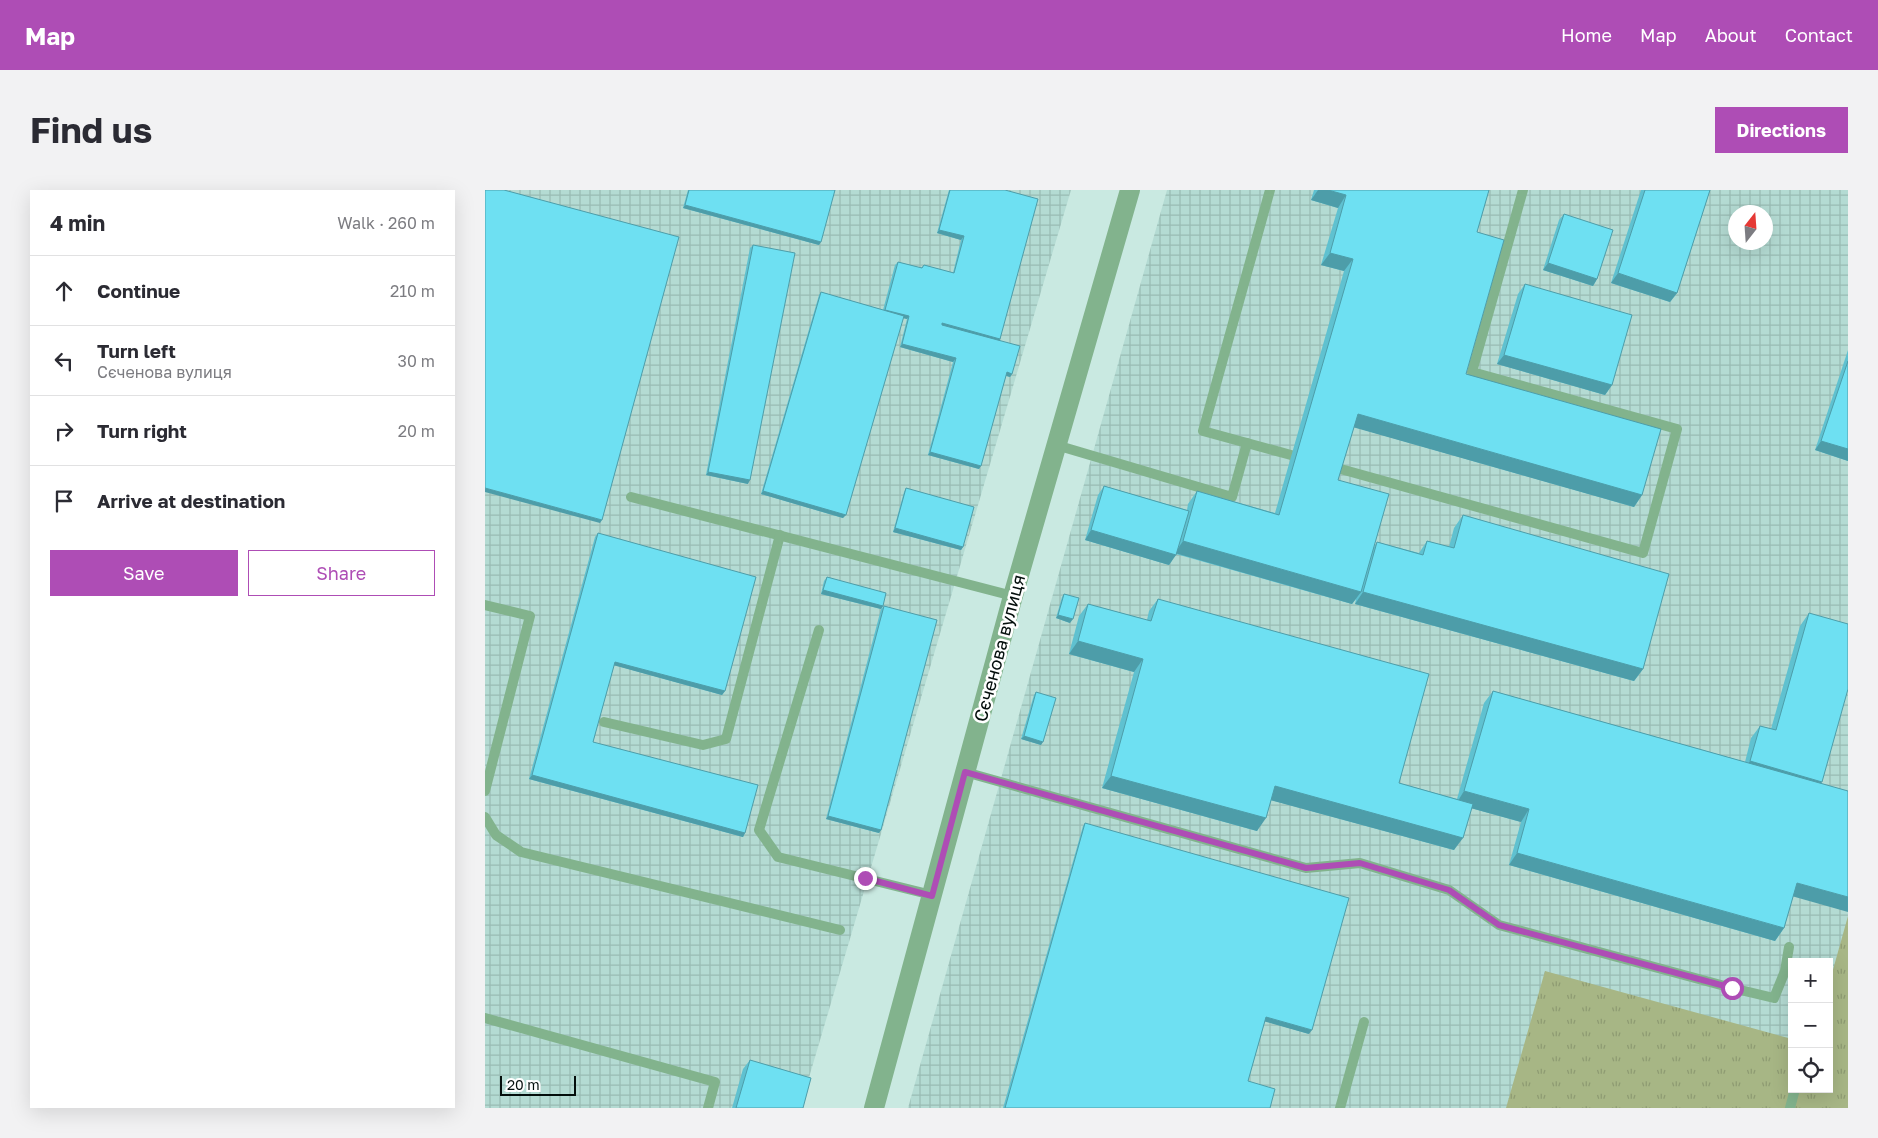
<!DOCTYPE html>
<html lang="en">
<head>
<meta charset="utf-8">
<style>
  :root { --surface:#fff; --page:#f2f2f3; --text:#2b2b33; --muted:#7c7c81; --line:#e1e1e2; --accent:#ae4db5 }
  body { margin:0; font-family:"Golos Text",sans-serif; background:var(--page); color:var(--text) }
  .controls { position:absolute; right:15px; bottom:15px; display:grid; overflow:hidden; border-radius:0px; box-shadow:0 5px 20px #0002 }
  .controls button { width:45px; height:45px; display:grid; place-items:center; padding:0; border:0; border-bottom:1px solid var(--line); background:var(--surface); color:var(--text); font:25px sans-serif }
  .compass { position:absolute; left:1243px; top:15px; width:45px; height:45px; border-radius:50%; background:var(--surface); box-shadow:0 5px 20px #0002; rotate:17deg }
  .scale { position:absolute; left:15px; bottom:12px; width:76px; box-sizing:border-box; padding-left:5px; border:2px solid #040e0c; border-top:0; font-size:14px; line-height:18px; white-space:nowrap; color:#040e0c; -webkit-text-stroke:4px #fff; paint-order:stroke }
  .stop { position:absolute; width:15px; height:15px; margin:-11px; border:4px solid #ae4db5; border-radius:50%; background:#fff }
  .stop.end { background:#ae4db5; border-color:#fff; box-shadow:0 1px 5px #0008 }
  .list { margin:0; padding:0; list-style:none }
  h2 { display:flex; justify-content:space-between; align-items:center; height:65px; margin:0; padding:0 20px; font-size:21px }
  h2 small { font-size:16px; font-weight:400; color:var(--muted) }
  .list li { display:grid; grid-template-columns:32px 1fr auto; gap:15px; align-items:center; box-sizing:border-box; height:70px; padding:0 20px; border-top:1px solid var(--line) }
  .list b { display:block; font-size:19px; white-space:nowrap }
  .list p { margin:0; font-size:16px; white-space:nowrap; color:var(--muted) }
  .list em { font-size:16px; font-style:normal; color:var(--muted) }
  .actions { display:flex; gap:10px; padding:15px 20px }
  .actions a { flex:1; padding:11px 0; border:1px solid var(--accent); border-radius:0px; text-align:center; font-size:18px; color:var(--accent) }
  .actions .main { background:var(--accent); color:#fff }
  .icon { flex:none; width:28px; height:28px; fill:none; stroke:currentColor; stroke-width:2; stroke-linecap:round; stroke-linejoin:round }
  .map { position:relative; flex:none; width:1363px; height:918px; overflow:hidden; border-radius:0px }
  header { display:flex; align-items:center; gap:30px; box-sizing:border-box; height:70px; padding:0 25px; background:var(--accent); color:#fff }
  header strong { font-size:24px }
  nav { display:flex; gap:28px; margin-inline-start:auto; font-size:18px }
  .intro { display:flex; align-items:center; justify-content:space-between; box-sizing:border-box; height:120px; padding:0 30px }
  h1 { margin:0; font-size:35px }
  .button { padding:12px 22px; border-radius:0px; background:var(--accent); color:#fff; font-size:18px; font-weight:700 }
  main { display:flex; gap:30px; padding:0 30px }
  aside { flex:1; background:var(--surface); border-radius:0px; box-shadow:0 5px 20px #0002 }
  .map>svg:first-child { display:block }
  .industrial { fill:url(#industrial-grid); fill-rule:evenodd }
  .grass { fill:url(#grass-tufts) }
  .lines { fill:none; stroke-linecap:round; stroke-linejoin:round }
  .service { stroke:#82b38d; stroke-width:10 }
  .minor { stroke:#82b38d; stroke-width:20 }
  .wall { fill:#5fc1d0 }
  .shaded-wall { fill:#4d9da9 }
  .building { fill:#6ee0f2; stroke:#4d9da9 }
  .route { stroke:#ae4db5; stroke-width:6 }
  .labels { text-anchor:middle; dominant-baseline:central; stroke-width:5; stroke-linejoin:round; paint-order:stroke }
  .street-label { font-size:18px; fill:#040e0c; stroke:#fff }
</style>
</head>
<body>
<header>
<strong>Map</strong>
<nav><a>Home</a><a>Map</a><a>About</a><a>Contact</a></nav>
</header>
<div class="intro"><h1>Find us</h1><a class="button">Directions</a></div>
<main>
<aside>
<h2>4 min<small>Walk · 260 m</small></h2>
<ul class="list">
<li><svg class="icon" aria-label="ahead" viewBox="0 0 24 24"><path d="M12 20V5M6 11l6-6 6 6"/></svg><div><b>Continue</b></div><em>210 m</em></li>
<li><svg class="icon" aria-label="left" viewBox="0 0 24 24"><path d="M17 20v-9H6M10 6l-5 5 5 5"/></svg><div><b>Turn left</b><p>Сєченова вулиця</p></div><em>30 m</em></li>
<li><svg class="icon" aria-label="right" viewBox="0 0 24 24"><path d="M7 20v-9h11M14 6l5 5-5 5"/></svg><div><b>Turn right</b></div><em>20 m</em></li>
<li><svg class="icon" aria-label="arrive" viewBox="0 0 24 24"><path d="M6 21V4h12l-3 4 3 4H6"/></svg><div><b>Arrive at destination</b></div></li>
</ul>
<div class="actions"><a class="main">Save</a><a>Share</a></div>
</aside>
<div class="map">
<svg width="1363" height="918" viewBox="0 0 1363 918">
  <defs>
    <pattern id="industrial-grid" width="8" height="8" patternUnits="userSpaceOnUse" patternTransform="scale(1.25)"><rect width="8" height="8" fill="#b4dbd3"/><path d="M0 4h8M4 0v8" fill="none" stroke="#99bbb4"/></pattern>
    <pattern id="grass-tufts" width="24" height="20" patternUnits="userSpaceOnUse" patternTransform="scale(1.25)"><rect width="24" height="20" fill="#a7b685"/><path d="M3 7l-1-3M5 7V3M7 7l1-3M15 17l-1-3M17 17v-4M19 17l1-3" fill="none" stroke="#8e9b72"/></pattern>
  </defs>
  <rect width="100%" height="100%" fill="#c9e9e1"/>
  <g class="industrial">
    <path d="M0,0H586L315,918H0Z"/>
    <path d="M682,0H1363V918H423ZM1250,22H1280V52H1250ZM1307,772H1344V899H1307Z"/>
  </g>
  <path class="grass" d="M1363,726V918H1021L1060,781L1307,849V899H1344V794Z"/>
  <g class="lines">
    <g class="service">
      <path d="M785,0L718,241L806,265"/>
      <path d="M571,255L747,307L762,253"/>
      <path d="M852,278L1158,363L1192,239L987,182L1038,0"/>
      <path d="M146,307L528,406"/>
      <path d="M0,415L45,426L0,601"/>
      <path d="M334,440L274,640L293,667L447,705"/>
      <path d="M119,532L218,555L241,549L295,345"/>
      <path d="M480,582L821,678L875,673L964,700L1014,735L1247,798L1289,808L1300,781L1304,757"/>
      <path d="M0,627L11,645L36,662L355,740"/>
      <path d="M0,828L230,892L223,918"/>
      <path d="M855,918L879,832"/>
      <path d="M1305,918L1310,899"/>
    </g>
    <path class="minor" d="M389,918L528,406L645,0"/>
  </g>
  <g class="wall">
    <path d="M203,0H350L334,55L198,18Z"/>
    <path d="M464,0H520L515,149L514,151L527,184L525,187L521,186L494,279L443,265L468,172L415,157L422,129L418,128L358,328L276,304L334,105L336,102L398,120L410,75L413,72L436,78L439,75L468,83L476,50L452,43Z"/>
    <path d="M829,0H1004L992,42L981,184L1157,305L1149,317L869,237L853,290L889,357L892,352L934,363L942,351L964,357L969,338L978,325L1158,479L1149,491L870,414L871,409L867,414L691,364L684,375L600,350L613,305L619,296L702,320L703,314L712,301L790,323L859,81L836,75L853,18L826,10Z"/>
    <path d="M1156,0H1225L1192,103L1185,112L1126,93Z"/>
    <path d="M1079,24L1112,89L1108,96L1058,80L1074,30Z"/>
    <path d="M268,55L263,294L221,285L265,58Z"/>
    <path d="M1040,94L1127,195L1120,205L1012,174L1033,104Z"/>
    <path d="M1363,160V271L1330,260Z"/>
    <path d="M421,298L478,357L476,360L408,342L419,302Z"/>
    <path d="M113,343L240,501L237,505L129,475L108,552L260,643L258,647L44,589L110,347Z"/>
    <path d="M342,387L398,416L396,419L336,404L339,391Z"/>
    <path d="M579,404L585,433L571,428L577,407Z"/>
    <path d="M673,409L914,593L972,609L999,513L1008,501L1260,572L1266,548L1275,536L1286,539L1315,436L1324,423L1336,593L1308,707L1299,738L1290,751L1024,675L1036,632L986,618L969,660L786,610L772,641L617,598L649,482L584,464L594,426L603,414L662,430L664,421Z"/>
    <path d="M399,416L396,640L394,643L341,629L396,419Z"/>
    <path d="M551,502L556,555L536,549L549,505Z"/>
    <path d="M600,633L824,844L780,831L763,891L785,918H518L598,636Z"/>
    <path d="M265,870L318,918H247L258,879Z"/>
  </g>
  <g class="shaded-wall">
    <path d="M833,0H843L861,5L853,18L826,10Z"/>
    <path d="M200,15L336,52L334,55L198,18Z"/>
    <path d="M454,40L479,46L476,50L452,43Z"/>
    <path d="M845,63L868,69L859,81L836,75Z"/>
    <path d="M1063,73L1112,89L1108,96L1058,80Z"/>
    <path d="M1133,83L1192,103L1185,112L1126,93Z"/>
    <path d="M400,120L424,126L422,129L397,123Z"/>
    <path d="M457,133L515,149L513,153L455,137Z"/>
    <path d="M417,154L471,168L468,172L415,157Z"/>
    <path d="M1019,165L1127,195L1120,205L1012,174Z"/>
    <path d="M522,182L527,184L525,187L519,185Z"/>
    <path d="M873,224L1157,305L1149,317L864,236Z"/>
    <path d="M1336,251L1363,259V271L1330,260Z"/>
    <path d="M445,262L496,276L494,279L443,265Z"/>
    <path d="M223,282L265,290L263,294L221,285Z"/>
    <path d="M0,298L117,330L115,333L0,302Z"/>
    <path d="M278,301L361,325L358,328L276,304Z"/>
    <path d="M410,338L478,357L476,360L408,342Z"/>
    <path d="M606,340L691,365L684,375L600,350Z"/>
    <path d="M698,351L876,402L867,414L690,363Z"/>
    <path d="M338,400L398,416L396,419L336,404Z"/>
    <path d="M878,402L1158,479L1149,491L870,414Z"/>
    <path d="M573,425L588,429L585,433L571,428Z"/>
    <path d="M593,451L658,469L649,482L584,464Z"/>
    <path d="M130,472L240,501L237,505L128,475Z"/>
    <path d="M539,546L558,552L556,555L536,549Z"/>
    <path d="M1265,571L1337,592L1328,604L1256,584Z"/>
    <path d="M47,585L260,643L258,647L44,589Z"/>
    <path d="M626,586L781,628L772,641L617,598Z"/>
    <path d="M790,596L978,648L969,660L781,609Z"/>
    <path d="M979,601L1044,619L1036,632L971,614Z"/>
    <path d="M343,626L396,640L394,643L341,629Z"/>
    <path d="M1032,663L1299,738L1290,751L1024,675Z"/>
    <path d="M1312,693L1363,707V722L1303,705Z"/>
    <path d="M781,827L827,840L824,844L778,831Z"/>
  </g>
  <g class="building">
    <path d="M0,0H19L194,47L117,330L0,298Z"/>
    <path d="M204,0H350L336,52L200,15Z"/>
    <path d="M465,0H520L553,9L515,149L457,133V135L535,156L527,184L522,182L496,276L445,262L471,168L417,154L424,126L400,120L413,72L437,78L439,75L469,83L479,46L454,40Z"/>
    <path d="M843,0H1004L992,42L1019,50L981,184L1176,239L1157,305L873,224L853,290L904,304L876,402L698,351L712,301L794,325L868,69L845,63L861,5Z"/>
    <path d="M1160,0H1225L1192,103L1133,83Z"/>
    <path d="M1079,24L1128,40L1112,89L1063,73Z"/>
    <path d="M268,55L310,63L265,290L223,282Z"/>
    <path d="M1040,94L1147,125L1127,195L1019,165Z"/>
    <path d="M336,102L419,126L361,325L278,301Z"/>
    <path d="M1363,171V259L1336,251Z"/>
    <path d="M619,296L704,321L691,365L606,340Z"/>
    <path d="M421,298L489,317L478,357L410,338Z"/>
    <path d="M978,325L1184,384L1158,479L878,402L892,352L938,365L942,351L969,358Z"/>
    <path d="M113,343L271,387L240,501L130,472L108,552L273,595L260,643L47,585Z"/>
    <path d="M342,387L401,403L398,416L338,400Z"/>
    <path d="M579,404L594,408L588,429L573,425Z"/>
    <path d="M673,409L944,484L914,593L988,614L978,648L790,596L781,628L626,586L658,469L593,451L603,414L666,431Z"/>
    <path d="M399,416L452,430L396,640L343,626Z"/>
    <path d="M1324,423L1363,434V499L1337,592L1265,571L1275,536L1291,540Z"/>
    <path d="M1008,501L1363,601V707L1312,693L1299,738L1032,663L1044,619L979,601Z"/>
    <path d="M551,502L571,508L558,552L539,546Z"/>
    <path d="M600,633L864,708L827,840L781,827L763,891L790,899L785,918H520Z"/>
    <path d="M265,870L326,888L318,918H251Z"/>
  </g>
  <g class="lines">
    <path class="route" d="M380,688L447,706L480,582L821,678L875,673L964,700L1014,735L1247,798"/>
  </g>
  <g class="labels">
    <g class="street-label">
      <text transform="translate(514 458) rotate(-75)">Сєченова вулиця</text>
    </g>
  </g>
</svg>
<div class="controls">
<button>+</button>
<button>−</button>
<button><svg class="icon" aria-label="locate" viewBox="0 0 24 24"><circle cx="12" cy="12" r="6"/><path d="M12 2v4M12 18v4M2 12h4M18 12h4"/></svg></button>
</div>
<svg class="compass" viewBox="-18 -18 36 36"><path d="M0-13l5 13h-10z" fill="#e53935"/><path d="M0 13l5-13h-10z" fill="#7c7c81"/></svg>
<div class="scale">20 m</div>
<div class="stop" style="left:1247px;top:798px"></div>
<div class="stop end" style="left:380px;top:688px"></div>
</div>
</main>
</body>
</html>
